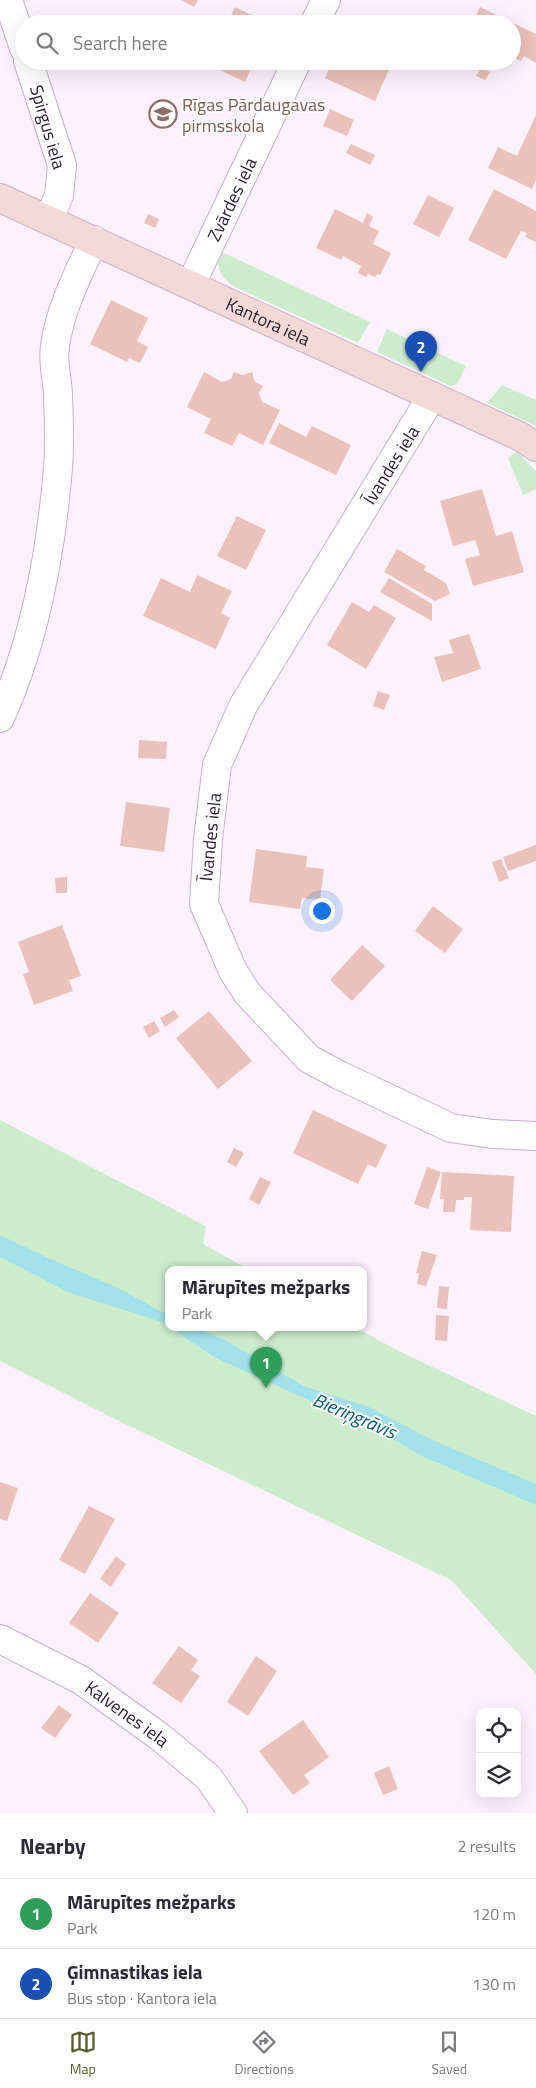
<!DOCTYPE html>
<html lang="en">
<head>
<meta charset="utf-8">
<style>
  :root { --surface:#fff; --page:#f7f7f7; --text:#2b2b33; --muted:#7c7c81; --line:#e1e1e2; --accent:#595d2b }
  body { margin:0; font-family:"Titillium Web",sans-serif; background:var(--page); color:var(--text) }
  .controls { position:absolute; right:15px; bottom:15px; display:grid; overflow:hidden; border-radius:10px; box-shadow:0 5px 20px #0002 }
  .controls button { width:45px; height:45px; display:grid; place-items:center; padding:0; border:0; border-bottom:1px solid var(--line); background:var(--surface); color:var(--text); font:25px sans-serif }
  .you { position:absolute; left:321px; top:910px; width:18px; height:18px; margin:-12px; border:4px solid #fff; border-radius:50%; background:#1a73e8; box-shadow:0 0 0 8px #1a73e833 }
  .badge { display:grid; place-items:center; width:32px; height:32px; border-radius:50%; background:var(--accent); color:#fff; font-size:16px; font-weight:700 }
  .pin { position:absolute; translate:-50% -41px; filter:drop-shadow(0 1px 2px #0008) }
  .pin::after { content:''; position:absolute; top:26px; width:18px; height:15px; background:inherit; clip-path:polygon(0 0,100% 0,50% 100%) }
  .popup { position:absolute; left:165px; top:1266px; width:202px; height:65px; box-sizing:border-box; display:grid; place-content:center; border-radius:10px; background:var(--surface); filter:drop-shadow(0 1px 4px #0005); font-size:16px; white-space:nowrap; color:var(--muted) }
  .popup b { font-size:19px; color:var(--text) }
  .popup::after { content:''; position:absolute; left:50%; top:100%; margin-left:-10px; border:10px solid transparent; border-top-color:var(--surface) }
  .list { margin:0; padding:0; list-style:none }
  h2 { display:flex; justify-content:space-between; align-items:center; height:65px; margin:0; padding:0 20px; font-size:21px }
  h2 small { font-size:16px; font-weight:400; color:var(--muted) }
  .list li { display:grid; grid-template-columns:32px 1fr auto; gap:15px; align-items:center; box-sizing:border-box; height:70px; padding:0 20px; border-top:1px solid var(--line) }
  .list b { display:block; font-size:19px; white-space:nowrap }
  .list p { margin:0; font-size:16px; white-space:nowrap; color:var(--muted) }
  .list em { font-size:16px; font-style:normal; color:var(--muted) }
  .icon { flex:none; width:28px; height:28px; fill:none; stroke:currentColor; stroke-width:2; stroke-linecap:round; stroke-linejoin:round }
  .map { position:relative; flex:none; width:536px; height:1813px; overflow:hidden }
  .search { position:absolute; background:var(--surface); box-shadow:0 5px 20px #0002; left:15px; right:15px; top:15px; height:55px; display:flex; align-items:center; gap:12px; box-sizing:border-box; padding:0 18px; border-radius:28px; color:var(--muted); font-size:19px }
  .sheet { height:205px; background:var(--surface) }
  nav { display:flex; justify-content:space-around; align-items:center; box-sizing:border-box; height:70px; border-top:1px solid var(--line); background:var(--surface); font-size:14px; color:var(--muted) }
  nav a { display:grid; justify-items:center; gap:2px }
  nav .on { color:var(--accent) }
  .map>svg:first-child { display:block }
  .green { fill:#cdeccc }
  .water { fill:#a2e1ea }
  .building { fill:#ebc2b9 }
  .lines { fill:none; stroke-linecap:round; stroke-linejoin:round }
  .street-casing { stroke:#c7afcd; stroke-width:30 }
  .secondary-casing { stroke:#c7afcd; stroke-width:30 }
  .street { stroke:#fff; stroke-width:28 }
  .secondary { stroke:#f4dad6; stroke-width:28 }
  .labels { text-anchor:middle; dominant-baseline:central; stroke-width:4; stroke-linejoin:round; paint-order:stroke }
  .education-label { font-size:18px; fill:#785e54; stroke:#fff; text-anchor:start }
  .street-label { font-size:18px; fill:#271e2a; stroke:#fff }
  .water-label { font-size:19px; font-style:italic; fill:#005d67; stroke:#fff }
</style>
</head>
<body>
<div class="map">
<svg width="536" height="1813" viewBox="0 0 536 1813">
  <rect width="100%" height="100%" fill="#fcf2fe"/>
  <g class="green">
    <path d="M218,250L370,322L358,343L235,287C221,279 215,266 218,250Z"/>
    <path d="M387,329L466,366L457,384L451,386L377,352Z"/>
    <path d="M502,385L536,400V426L487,403Z"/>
    <path d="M517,452L536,471V489L523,495L508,458Z"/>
    <path d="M0,1120L206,1226L203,1244L248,1269H168V1327H354L401,1352L536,1416V1674L451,1580L123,1423L0,1361Z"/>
  </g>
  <g class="water">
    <path d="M0,1235L46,1257L116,1287L168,1315V1324L70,1293L0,1257Z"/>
    <path d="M174,1327H195L225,1340L304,1386L369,1407L430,1439L536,1484V1505L424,1457L387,1436L216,1358L182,1336Z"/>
  </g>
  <g class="building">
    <path d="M181,0H198L194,7Z"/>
    <path d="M235,7L270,24H227Z"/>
    <path d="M480,7L536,34V63L524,56L521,61L512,57V24H472Z"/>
    <path d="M201,61H253L254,62L245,82Z"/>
    <path d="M333,61H393L375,101L325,78Z"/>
    <path d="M481,67L490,72L485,80L476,76Z"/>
    <path d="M330,109L354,120L347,136L323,126Z"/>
    <path d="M536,115V180L532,189L488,168L498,147L517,156Z"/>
    <path d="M351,144L375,155L370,165L346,153Z"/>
    <path d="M494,189L536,211V242L525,237L527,233L521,231L506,259L468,240Z"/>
    <path d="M428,195L454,208L439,237L413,224Z"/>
    <path d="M335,209L363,223L367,213L373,217L369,226L379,231L373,244L391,253L380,275L377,274L375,277L368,274L366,277L358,273L361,266L343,256L341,260L316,248Z"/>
    <path d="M148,214L159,219L155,228L144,223Z"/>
    <path d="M111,300L148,318L137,341L148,347L140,363L129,358L127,362L90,344Z"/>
    <path d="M204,372L222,382L231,379L234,372L242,375L252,372L255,382L263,386L259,393L262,402L280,410L263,445L239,433L232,446L204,433L211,419L187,407Z"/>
    <path d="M279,423L306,437L312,426L351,445L336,475L269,443Z"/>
    <path d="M482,489L496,536L512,531L524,572L473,586L465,559L480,555L475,540L453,546L440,501Z"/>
    <path d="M237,516L266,530L246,570L217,556Z"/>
    <path d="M397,549L426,566L424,570L446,583L450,594L435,601L384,572Z"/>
    <path d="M197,575L232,591L221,613L230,618L216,649L143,616L161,578L190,592Z"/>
    <path d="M389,578L432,604V621L380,592Z"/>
    <path d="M352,602L369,612L374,605L396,618L366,669L327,645Z"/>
    <path d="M469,634L481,669L442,682L434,657L453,653L449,640Z"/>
    <path d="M378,691L390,695L384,710L373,706Z"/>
    <path d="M139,740L167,742L166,759L138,758Z"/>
    <path d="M126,802L170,808L164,852L120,846Z"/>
    <path d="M536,845V861L508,871L503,857Z"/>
    <path d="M256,849L307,856L306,867L324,869L320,900L302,898L300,909L249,902Z"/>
    <path d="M501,859L509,878L499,882L492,862Z"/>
    <path d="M67,877V893H56L55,878Z"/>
    <path d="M433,906L463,929L445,953L415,931Z"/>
    <path d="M62,925L81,976L69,980L73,991L34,1005L23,974L29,972L18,942Z"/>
    <path d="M362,945L385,966L352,1001L330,980Z"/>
    <path d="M174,1010L179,1017L165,1027L160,1018Z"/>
    <path d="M209,1011L252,1061L218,1089L176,1038Z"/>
    <path d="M154,1021L160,1031L149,1038L143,1027Z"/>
    <path d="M313,1110L387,1145L376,1168L368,1164L358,1184L293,1153Z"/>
    <path d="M234,1148L244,1153L236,1167L227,1162Z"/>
    <path d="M427,1167L441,1172L428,1209L414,1204Z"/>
    <path d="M442,1172L514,1176L511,1232L470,1230L472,1197H464V1200H456L455,1212H443L444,1199H440Z"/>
    <path d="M260,1177L271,1182L259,1205L249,1199Z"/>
    <path d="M422,1251L437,1255L426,1286L417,1284L419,1274L416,1273Z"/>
    <path d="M439,1286L449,1287L447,1309L437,1308Z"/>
    <path d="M436,1315L449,1316L447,1341L435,1340Z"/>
    <path d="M0,1482L18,1488L7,1521L0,1519Z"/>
    <path d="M89,1506L115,1519L85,1574L59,1560Z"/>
    <path d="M116,1556L126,1564L111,1587L100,1579Z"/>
    <path d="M90,1593L119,1613L98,1643L69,1623Z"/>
    <path d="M179,1646L198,1660L191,1670L200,1676L181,1703L152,1683Z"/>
    <path d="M256,1656L277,1671L248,1716L227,1702Z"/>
    <path d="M59,1705L72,1715L55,1738L41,1728Z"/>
    <path d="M303,1720L329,1757L304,1775L310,1783L293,1795L259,1751Z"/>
    <path d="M389,1766L398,1789L383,1795L374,1773Z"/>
  </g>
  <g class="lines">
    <g class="street-casing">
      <g id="street">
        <path d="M8,0L24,48"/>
        <path d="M314,24L326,0"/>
        <path d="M28,61L62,165L59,195L49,220"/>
        <path id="s1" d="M191,284L297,61"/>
        <path d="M432,396L243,706L217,765L208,839L204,904L233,971L247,993L309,1059L339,1075L451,1128L492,1134L536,1136"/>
        <path d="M0,718C35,641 51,552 58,468C60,444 59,419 58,396C58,380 52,362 55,346C60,309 78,274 94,240"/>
        <path id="s2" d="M0,1639L81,1680L160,1737L208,1777L233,1813"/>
      </g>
    </g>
    <g class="secondary-casing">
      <g id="secondary">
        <path id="s3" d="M0,198L521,437L536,447"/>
      </g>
    </g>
    <use href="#street" class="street"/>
    <use href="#secondary" class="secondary"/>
  </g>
  <defs>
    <g id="school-ring" transform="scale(1.4375)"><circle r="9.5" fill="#fff" stroke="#8d6e63" stroke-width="1.5"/><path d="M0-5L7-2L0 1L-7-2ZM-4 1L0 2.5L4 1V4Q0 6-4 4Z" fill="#8d6e63"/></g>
  </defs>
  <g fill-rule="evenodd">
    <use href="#school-ring" x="163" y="114"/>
  </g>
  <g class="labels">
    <g class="education-label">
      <text x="182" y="104">Rīgas Pārdaugavas<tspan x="182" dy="21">pirmsskola</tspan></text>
    </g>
    <g class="street-label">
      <text transform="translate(48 127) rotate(74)">Spirgus iela</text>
      <text stroke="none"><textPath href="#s1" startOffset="94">Zvārdes iela</textPath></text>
      <text stroke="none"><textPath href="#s3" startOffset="295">Kantora iela</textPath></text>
      <text transform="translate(391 465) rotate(-58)">Īvandes iela</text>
      <text transform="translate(210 837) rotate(-84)">Īvandes iela</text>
      <text stroke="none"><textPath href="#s2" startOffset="148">Kalvenes iela</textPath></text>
    </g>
    <g class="water-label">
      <text transform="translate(355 1415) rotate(23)">Bieriņgrāvis</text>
    </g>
  </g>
</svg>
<div class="controls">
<button><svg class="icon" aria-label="locate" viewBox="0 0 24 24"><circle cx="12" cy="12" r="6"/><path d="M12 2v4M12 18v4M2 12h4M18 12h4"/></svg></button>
<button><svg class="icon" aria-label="layers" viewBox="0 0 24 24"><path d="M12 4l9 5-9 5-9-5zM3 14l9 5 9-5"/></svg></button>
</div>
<div class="you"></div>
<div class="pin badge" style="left:266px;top:1388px;background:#2e9e5b">1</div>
<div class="popup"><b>Mārupītes mežparks</b>Park</div>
<div class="pin badge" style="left:421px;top:372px;background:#1a4fb4">2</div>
<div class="search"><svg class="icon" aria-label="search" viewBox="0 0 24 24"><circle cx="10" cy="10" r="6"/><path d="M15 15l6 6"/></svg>Search here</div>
</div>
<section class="sheet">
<h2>Nearby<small>2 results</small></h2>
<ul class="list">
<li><span class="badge" style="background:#2e9e5b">1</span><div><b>Mārupītes mežparks</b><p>Park</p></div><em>120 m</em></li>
<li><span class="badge" style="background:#1a4fb4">2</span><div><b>Ģimnastikas iela</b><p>Bus stop · Kantora iela</p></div><em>130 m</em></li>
</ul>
</section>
<nav>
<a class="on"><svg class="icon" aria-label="map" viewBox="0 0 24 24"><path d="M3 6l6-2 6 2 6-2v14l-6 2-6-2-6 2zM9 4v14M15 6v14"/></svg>Map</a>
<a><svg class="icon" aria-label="directions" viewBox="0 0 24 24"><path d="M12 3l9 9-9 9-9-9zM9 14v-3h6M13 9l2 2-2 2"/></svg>Directions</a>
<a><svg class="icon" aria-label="saved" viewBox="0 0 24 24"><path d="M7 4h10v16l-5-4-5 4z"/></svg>Saved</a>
</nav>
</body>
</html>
